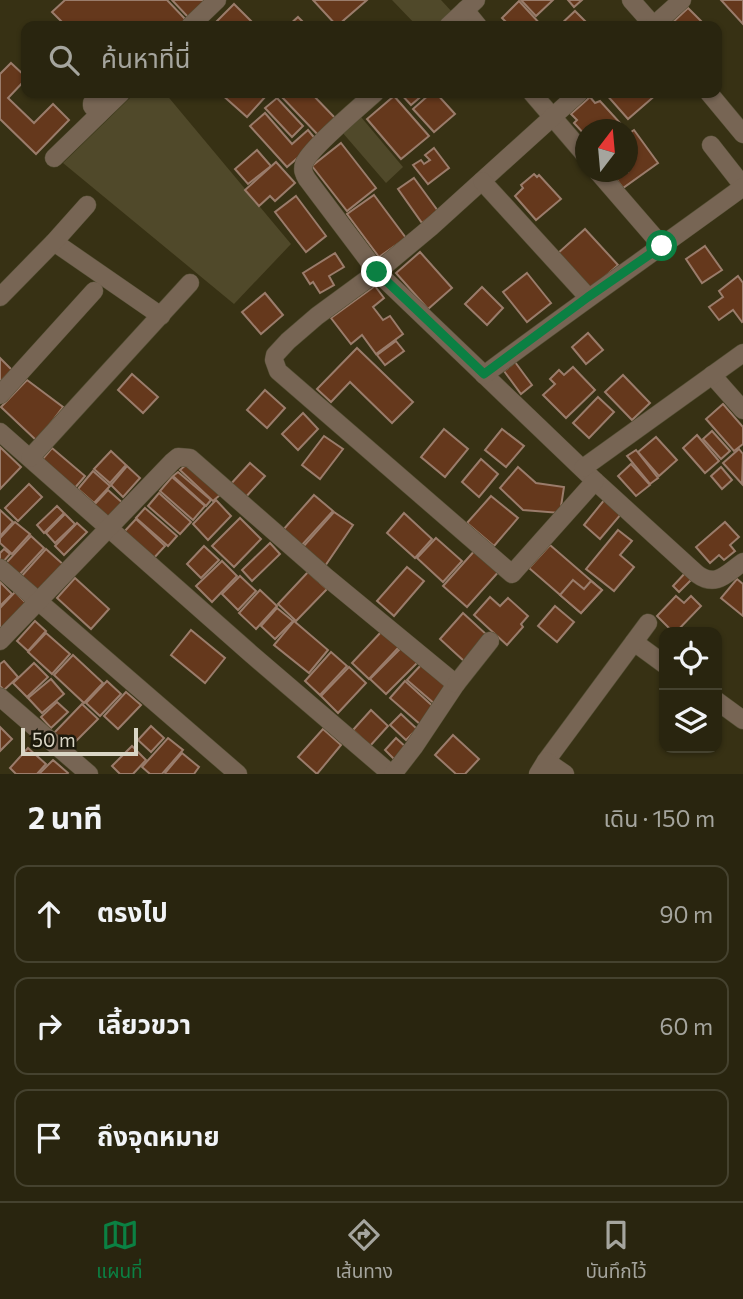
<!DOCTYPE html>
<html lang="th">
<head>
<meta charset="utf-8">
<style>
  :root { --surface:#29250f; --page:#35311d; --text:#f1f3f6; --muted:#a5a59e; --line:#45422f; --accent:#0b8043 }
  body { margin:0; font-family:Commissioner,"Noto Sans Thai",sans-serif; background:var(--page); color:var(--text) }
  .controls { position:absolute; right:21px; bottom:21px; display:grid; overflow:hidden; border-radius:14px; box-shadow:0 2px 5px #0004 }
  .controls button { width:63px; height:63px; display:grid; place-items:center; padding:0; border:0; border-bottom:2px solid var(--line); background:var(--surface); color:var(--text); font:35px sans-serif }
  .compass { position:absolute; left:575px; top:119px; width:63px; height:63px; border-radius:50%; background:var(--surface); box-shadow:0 2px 5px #0004; rotate:16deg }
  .scale { position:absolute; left:21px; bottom:18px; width:117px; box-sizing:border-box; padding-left:7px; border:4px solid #dad6c6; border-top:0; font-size:19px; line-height:24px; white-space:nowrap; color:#dad6c6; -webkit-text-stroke:5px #1c190c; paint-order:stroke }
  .stop { position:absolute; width:21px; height:21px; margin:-16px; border:5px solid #0b8043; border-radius:50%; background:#fff }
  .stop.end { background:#0b8043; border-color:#fff; box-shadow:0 2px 7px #0008 }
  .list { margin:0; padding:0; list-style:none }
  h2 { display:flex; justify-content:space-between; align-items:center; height:91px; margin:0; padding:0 28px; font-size:30px }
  h2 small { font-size:23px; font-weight:400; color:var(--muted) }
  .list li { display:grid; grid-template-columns:46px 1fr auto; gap:21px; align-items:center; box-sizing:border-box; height:98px; margin:0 14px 14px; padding:0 14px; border:2px solid var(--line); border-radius:14px }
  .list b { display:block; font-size:26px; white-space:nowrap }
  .list em { font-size:23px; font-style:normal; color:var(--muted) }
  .icon { flex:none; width:38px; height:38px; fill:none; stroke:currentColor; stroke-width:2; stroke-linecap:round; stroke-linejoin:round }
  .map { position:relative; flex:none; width:743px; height:774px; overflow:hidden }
  .search { position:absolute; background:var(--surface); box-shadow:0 2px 5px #0004; left:21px; right:21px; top:21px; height:77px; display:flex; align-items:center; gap:18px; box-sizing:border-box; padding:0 24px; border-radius:14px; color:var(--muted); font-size:26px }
  .sheet { height:427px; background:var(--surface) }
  nav { display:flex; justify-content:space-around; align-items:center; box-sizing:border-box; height:98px; border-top:2px solid var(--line); background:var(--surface); font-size:19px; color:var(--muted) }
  nav a { display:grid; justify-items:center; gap:4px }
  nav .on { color:var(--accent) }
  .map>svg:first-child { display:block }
  .green { fill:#50492a }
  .building { fill:#65381c; stroke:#9a7c6b; stroke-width:2 }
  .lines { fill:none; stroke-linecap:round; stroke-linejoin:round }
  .minor-casing { stroke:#544f34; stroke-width:19 }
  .minor { stroke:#776554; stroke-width:18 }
  .route { stroke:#0b8043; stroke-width:9 }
</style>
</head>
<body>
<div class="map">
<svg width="743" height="774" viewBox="0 0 743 774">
  <rect width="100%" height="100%" fill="#373114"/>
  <g class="green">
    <path d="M392,0H441L453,13L439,26H417Z"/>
    <path d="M135,93H165L291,244L234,304L63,163Z"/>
    <path d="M361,117L403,167L386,183L342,132Z"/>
  </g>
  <g class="building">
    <path d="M65,0H167L187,21L182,26H66L52,12Z"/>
    <path d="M172,0H206L188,17Z"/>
    <path d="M313,0H367L337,26Z"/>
    <path d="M521,0H553L536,16Z"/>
    <path d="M568,0H582L574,7Z"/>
    <path d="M721,0H743V24Z"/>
    <path d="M519,1L542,26H510L502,18Z"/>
    <path d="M234,4L256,26L213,25Z"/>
    <path d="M688,8L706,26H669Z"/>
    <path d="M575,11L590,26H559Z"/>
    <path d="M298,17L307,26H288Z"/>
    <path d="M11,63L26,77V79L8,98L34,123L53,104L69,120L36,154L0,119V74Z"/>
    <path d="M220,93H260L265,97L247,117Z"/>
    <path d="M281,93H311L338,121L321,138L279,94Z"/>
    <path d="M400,93H425L411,105Z"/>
    <path d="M431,93H436L455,114L434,132L413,109Z"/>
    <path d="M605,93H658L628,119Z"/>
    <path d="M394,96L429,136L401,159L367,119Z"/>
    <path d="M590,97L595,103L600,101L621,124L616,130H586V136L574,123L577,120L571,114Z"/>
    <path d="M277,98L303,126L292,137L265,108Z"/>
    <path d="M265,113L292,144L308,130L317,141L287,167L250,126Z"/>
    <path d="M634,130L658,163L623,188L611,172H628V134Z"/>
    <path d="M341,143L376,188L347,211L312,166Z"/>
    <path d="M434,148L449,168L428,184L413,165L421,160L424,164L430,160L425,155Z"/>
    <path d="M257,150L271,166L248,184L235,169Z"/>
    <path d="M276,162L295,183L275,201L270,196L259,206L245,190Z"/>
    <path d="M534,174L537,177L539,175L561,199L536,220L515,196L523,188L521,185Z"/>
    <path d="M414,178L438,211L422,223L398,189Z"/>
    <path d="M374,195L406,238L379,257L347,214Z"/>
    <path d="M296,196L326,236L306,252L275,212Z"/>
    <path d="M585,229L618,265L590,290L557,254Z"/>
    <path d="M705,246L722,270L702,283L686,259Z"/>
    <path d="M420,252L452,288L428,309L396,273Z"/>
    <path d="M335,253L344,267L329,276L334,285L320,293L313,282L310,284L303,273Z"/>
    <path d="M527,273L551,303L527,322L503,292Z"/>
    <path d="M738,276L743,283V321L742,322L733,310L719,320L709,307L723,297L719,291Z"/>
    <path d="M375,286L384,298L373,307L383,320L390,316L403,334L376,354L362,335L351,344L331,318Z"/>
    <path d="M482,287L503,308L487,325L465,304Z"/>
    <path d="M265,293L283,315L261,334L242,312Z"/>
    <path d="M588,333L603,350L586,364L572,347Z"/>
    <path d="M396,341L404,351L385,365L377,355Z"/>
    <path d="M357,348L413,402L392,423L350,382L331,402L317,389Z"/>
    <path d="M0,358L12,370L0,382Z"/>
    <path d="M515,362L532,385L521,394L504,371Z"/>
    <path d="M573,367L595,390L566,418L543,395L555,384L550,379L559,370L564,375Z"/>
    <path d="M132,374L158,397L143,413L118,390Z"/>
    <path d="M623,375L650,403L632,420L605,392Z"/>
    <path d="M27,380L63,407L37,441L1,407Z"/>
    <path d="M265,390L285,408L267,428L247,410Z"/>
    <path d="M598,397L614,412L589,438L573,423Z"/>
    <path d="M723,404L743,427V444L734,451L706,419Z"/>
    <path d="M303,413L318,429L298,450L282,434Z"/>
    <path d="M444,429L468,449L445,477L421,457Z"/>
    <path d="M502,429L524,446L506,467L485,450Z"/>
    <path d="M712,431L730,451L721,459L703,439Z"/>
    <path d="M697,435L719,461L705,473L683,448Z"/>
    <path d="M324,436L343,449L320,479L302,465Z"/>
    <path d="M656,437L677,460L659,476L638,452Z"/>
    <path d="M0,447L21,467L0,489Z"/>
    <path d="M52,448L85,476L74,489L41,461Z"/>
    <path d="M739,449L743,454L742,484L723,463Z"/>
    <path d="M636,450L658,478L650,484L627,456Z"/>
    <path d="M111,451L126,465L110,483L94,469Z"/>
    <path d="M481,459L498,474L479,497L462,482Z"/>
    <path d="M250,463L265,476L244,499L229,486Z"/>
    <path d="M187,464L220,495L213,501L180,470Z"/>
    <path d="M631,464L650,485L636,496L618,476Z"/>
    <path d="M127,466L140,478L123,497L111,485Z"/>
    <path d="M518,467L536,483L564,487L560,513L523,510L500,488Z"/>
    <path d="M721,467L732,480L722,489L711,476Z"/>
    <path d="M93,471L110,486L94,503L78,489Z"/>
    <path d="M178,472L211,500L206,506L173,476Z"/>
    <path d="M172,477L205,506L193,520L160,491Z"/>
    <path d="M29,484L42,497L18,521L5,508Z"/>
    <path d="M108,490L125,505L110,522L93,506Z"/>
    <path d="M159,493L191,522L180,534L148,506Z"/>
    <path d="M314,495L333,511L301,546L283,530Z"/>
    <path d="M491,496L518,518L494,546L467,523Z"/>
    <path d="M605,499L622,513L600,539L584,525Z"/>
    <path d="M216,500L231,516L208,540L193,524Z"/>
    <path d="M57,506L64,513L44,533L37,525Z"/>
    <path d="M145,508L177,536L168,546L136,518Z"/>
    <path d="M0,510L13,522L0,536Z"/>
    <path d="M334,512L353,525L325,566L302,548Z"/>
    <path d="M404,513L432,539L415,558L387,533Z"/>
    <path d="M65,514L75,524L55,543L46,533Z"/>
    <path d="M240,518L261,539L234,567L212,546Z"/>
    <path d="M136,519L165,546L152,560L123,533Z"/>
    <path d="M15,522L30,534L12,554L0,543V538Z"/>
    <path d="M725,522L739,537L730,545L735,551L724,560L719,555L710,563L696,547Z"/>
    <path d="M77,523L87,532L64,555L55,546Z"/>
    <path d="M618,530L632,541L620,555L634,567L614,591L586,569Z"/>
    <path d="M31,536L44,548L19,575L6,563Z"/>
    <path d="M436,538L462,561L443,582L417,558Z"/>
    <path d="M270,543L280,554L252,581L242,570Z"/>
    <path d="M550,545L602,590L581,613L529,568Z"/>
    <path d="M204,546L219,560L201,578L187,564Z"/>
    <path d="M477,548L501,569L467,607L443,586Z"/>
    <path d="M4,549L10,554L3,562L0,560V553Z"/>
    <path d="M46,549L65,566L38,596L19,579Z"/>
    <path d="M222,561L237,576L212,602L196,586Z"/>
    <path d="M407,567L424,581L394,616L377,601Z"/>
    <path d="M687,571L694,577L679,592L673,586Z"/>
    <path d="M308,572L327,589L296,621L278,604Z"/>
    <path d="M240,576L256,591L238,610L222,594Z"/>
    <path d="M75,578L109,609L91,629L57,598Z"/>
    <path d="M737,579L743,584V616L721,598Z"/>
    <path d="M573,580L584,589L591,581L602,590L581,613L560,595Z"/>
    <path d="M0,582L12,594L0,606Z"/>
    <path d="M260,590L277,606L256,629L239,613Z"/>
    <path d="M15,592L29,606L0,633V608Z"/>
    <path d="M676,596L684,603L691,596L701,606L676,632H673L657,616Z"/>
    <path d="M490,597L500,606L508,598L528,616L521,624L523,627L507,645L474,615Z"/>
    <path d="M555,606L574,622L557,642L538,626Z"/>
    <path d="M277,608L293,621L275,639L261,626Z"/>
    <path d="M463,613L487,635L464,661L440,639Z"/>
    <path d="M35,621L46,631L28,651L17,641Z"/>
    <path d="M294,621L328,650L309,673L274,645Z"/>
    <path d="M191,630L225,658L205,683L171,655Z"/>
    <path d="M382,631L399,647L369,679L352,663Z"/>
    <path d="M46,633L70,654L52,674L28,652Z"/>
    <path d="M402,647L418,662L386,694L370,679Z"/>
    <path d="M331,652L347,666L320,695L305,681Z"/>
    <path d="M73,655L103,683L84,703L54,675Z"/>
    <path d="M4,661L18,677L4,690L0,686V664Z"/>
    <path d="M34,663L48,677L27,697L13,683Z"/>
    <path d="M421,665L450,690L436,705L407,680Z"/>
    <path d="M349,667L366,683L338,713L321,696Z"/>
    <path d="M51,679L64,694L42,713L28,698Z"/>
    <path d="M107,681L121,694L100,716L86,703Z"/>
    <path d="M405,681L436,709L421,725L390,698Z"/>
    <path d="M126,692L141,705L118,729L104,716Z"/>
    <path d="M57,702L68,712L51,728L41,717Z"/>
    <path d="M82,704L98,719L69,748L54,733Z"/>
    <path d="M371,710L388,726L370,746L353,730Z"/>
    <path d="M401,714L417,729L406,740L390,725Z"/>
    <path d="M151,726L164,738L151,752L138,740Z"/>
    <path d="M0,727L12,739L0,751Z"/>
    <path d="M323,729L341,745L317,774L298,757Z"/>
    <path d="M453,735L479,759L465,774H456L435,755Z"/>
    <path d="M168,738L183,750L162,774H150L142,767Z"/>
    <path d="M396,738L408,749L396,761L385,750Z"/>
    <path d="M132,746L146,760L133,774H120L112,766Z"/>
    <path d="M28,748L46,764L37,774H16L10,768Z"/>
    <path d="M182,753L199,767L194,774H166L165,773Z"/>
    <path d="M53,760L68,773L67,774H39Z"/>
  </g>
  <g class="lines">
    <g class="minor-casing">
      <g id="minor">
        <path d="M631,0L654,26"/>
        <path d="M465,10L478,26"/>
        <path d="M190,26L217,0"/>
        <path d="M448,26L476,0"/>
        <path d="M653,26L682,0"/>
        <path d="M94,93L97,96L92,103V106L99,114"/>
        <path d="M375,93C362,105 308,150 304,164C302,170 304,174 307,179L377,272L595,481L697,574C716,588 726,574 743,562"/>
        <path d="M532,93L586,156"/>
        <path d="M579,93L431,227L377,272L317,316L288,341L275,355L274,360L278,371L512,574L595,481"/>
        <path d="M709,93L743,134"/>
        <path d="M711,145L743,186"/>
        <path d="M54,158L121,93"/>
        <path d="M598,172L662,246"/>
        <path d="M482,181L588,297"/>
        <path d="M54,242L161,316"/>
        <path d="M0,297L54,242L87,205"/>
        <path d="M484,375C569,311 657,250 743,187"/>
        <path d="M712,375L743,410"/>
        <path d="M0,395L94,291"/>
        <path d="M0,432L250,653L391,774"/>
        <path d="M30,458L190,283"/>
        <path d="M583,468L743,353"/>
        <path d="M0,568L238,774"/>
        <path d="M0,641L172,462L178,457L190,458L325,576L456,684L414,747L393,774"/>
        <path d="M634,642L664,664"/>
        <path d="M456,684L490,641"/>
        <path d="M0,697L89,774"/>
        <path d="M717,701L743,720"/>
        <path d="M546,761L648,623"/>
        <path d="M538,774L546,761L565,774"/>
      </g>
    </g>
    <use href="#minor" class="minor"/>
  </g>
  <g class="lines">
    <path class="route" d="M377,272L484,374L588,297L662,246"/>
  </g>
</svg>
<div class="controls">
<button><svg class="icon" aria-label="locate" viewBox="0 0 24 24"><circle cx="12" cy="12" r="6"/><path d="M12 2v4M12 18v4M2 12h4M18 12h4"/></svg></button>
<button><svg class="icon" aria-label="layers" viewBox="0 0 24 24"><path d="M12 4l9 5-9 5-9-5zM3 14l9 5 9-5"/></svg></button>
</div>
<svg class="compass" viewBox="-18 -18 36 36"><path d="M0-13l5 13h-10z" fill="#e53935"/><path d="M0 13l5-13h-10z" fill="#a5a59e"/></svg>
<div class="scale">50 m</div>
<div class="stop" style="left:662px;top:246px"></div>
<div class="stop end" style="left:377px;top:272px"></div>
<div class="search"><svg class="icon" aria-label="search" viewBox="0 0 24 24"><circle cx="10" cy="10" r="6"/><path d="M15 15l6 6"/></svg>ค้นหาที่นี่</div>
</div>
<section class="sheet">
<h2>2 นาที<small>เดิน · 150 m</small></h2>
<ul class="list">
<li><svg class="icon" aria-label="ahead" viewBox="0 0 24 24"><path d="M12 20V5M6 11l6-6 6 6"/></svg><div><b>ตรงไป</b></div><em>90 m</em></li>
<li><svg class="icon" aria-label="right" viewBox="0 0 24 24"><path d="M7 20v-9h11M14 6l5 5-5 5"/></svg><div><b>เลี้ยวขวา</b></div><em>60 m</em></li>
<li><svg class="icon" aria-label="arrive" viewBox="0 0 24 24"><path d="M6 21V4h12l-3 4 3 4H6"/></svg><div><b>ถึงจุดหมาย</b></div></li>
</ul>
</section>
<nav>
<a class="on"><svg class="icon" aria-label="map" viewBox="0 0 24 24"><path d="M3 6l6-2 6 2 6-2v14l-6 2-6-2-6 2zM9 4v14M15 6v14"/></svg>แผนที่</a>
<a><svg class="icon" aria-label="directions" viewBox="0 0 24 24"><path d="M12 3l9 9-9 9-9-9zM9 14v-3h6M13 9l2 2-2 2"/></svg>เส้นทาง</a>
<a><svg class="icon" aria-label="saved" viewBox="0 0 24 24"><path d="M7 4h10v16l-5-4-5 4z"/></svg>บันทึกไว้</a>
</nav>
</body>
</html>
